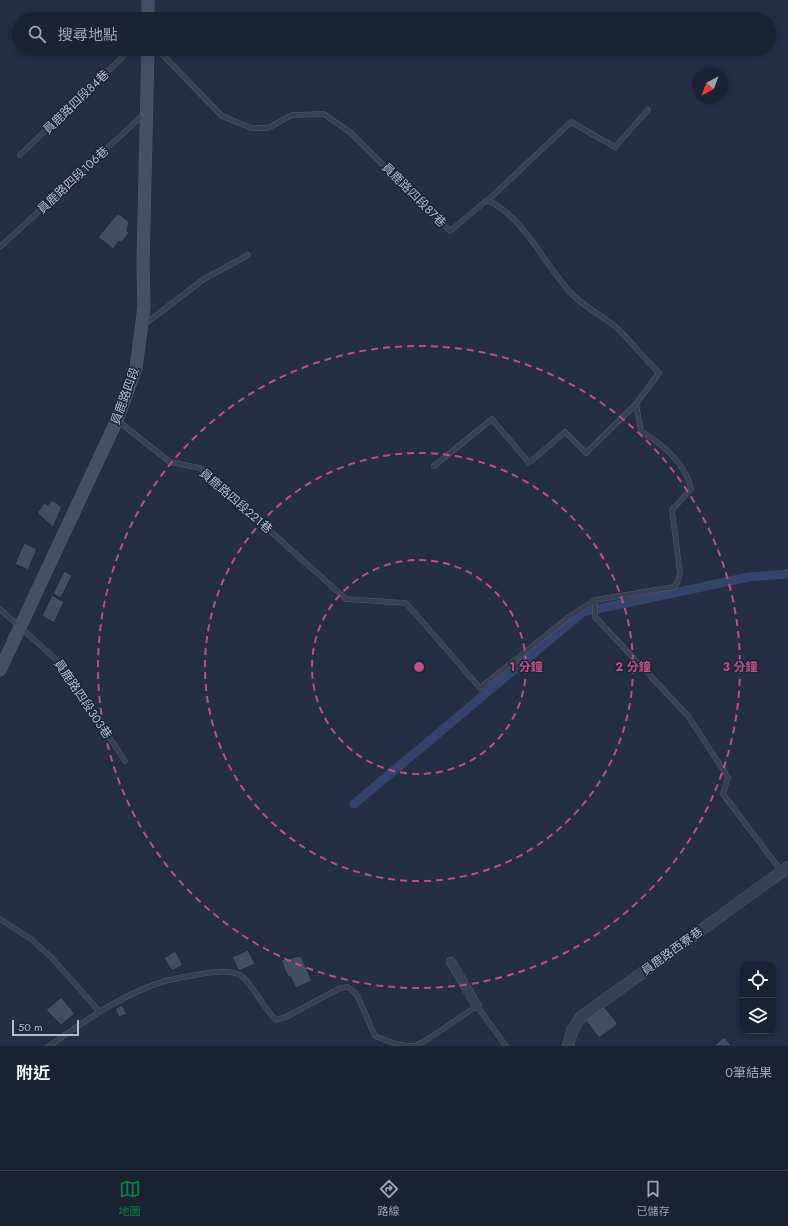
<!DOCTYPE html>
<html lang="zh-TW">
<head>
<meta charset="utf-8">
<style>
  :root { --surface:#1b2234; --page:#242a3c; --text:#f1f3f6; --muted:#a0a4ac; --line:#393f4f; --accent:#0b8043 }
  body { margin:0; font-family:Jost,"Noto Sans TC",sans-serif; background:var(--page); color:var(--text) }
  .controls { position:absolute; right:12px; bottom:12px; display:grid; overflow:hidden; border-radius:8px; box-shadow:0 2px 6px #0003 }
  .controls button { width:36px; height:36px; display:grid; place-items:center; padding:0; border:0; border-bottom:1px solid var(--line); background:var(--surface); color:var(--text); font:20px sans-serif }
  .compass { position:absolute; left:692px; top:68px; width:36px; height:36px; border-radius:50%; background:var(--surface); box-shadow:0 2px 6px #0003; rotate:222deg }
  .scale { position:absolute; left:12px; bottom:10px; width:67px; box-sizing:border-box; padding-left:4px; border:2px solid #b6bcce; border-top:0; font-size:11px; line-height:14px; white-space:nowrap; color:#b6bcce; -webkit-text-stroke:3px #1d253a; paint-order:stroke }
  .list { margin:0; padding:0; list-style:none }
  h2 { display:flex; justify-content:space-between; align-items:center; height:52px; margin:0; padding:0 16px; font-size:17px }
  h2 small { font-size:13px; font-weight:400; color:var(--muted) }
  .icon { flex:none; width:22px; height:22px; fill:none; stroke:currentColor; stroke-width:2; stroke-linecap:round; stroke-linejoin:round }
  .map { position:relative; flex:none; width:788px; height:1046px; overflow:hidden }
  .search { position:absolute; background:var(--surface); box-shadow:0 2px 6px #0003; left:12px; right:12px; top:12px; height:44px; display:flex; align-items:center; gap:10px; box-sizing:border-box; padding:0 14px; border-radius:22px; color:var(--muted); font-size:15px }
  .sheet { height:124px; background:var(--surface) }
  nav { display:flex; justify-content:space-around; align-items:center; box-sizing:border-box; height:56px; border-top:1px solid var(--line); background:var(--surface); font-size:11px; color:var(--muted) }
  nav a { display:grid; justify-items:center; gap:2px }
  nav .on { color:var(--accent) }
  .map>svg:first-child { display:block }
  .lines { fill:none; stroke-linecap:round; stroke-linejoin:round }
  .canal { stroke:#34446c; stroke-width:9 }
  .building { fill:#424d67; stroke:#1f273c }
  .service-casing { stroke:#545b6f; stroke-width:5.5 }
  .minor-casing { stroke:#545b6f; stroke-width:10 }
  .tertiary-casing { stroke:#545b6f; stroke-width:12 }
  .secondary-casing { stroke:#545b6f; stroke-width:13 }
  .service { stroke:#394054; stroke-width:4.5 }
  .minor { stroke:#394054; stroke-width:9 }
  .tertiary { stroke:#394054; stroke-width:11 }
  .secondary { stroke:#464e68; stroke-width:12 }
  .ring { fill:none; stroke:#be5183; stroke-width:2; stroke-dasharray:7 5 }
  .labels { text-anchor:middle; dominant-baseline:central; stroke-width:3; stroke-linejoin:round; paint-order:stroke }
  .street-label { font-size:12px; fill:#b6bcce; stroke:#1d253a }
  .centre { fill:#be5183; stroke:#1d253a; stroke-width:2 }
  .ring-label { font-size:12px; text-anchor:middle; font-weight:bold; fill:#be5183; stroke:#1d253a; stroke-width:3; stroke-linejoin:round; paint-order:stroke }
</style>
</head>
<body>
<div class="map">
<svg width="788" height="1046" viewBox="0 0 788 1046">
  <rect width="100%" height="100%" fill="#242e45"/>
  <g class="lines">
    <path class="canal" d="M354,804L583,612L749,577L788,574"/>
  </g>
  <g class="building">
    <path d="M118,213L129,222L127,231L129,233L121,243L119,241L113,249L98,237Z"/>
    <path d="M52,500L62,507L53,527L37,513L44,503L48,505Z"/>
    <path d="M24,543L37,549L28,570L15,564Z"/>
    <path d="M64,571L72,575L61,598L53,594Z"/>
    <path d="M52,595L64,602L54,623L42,616Z"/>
    <path d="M248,950L255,964L239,971L232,957Z"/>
    <path d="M175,951L183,965L172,971L164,958Z"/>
    <path d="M301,956L312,981L296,988L290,976L288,977L281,960Z"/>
    <path d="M61,997L75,1014L61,1025L46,1010Z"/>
    <path d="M602,1004L618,1024L599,1038L584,1018Z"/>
    <path d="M122,1005L127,1014L119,1017L115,1009Z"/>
    <path d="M724,1037L732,1046H714Z"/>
  </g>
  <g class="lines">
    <g class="service-casing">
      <g id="service">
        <path d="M157,49L222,116L251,128H268L292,115L324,114L351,133L450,231L487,200C526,218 543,264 572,294C585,308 604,316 618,329C632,343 645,359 659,373L636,404L641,431C662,444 686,464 691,489L672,510L680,573L677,583L674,587L595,600V617L688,716L728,777L723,794L782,872"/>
        <path d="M20,155L131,49"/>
        <path d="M487,201L571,122L615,147L648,110"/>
        <path d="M0,247L144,114"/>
        <path d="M145,324L204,279L248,255"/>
        <path d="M118,421L170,462L200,468L346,599L406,603L480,688L569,617L595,600"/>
        <path d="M434,466L492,419L529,463L565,432L586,453L636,404"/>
        <path d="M0,609L60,663L125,761"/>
        <path d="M0,919L31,939L52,958L99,1011"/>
        <path d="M49,1046C85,1021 122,994 165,981C177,978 189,976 201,974C214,972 227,969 240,975C251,981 264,1009 276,1020L286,1017L340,988L348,987L357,995L375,1036C386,1041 401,1046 414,1046C428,1042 462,1015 477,1006L506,1046"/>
      </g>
    </g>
    <g class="minor-casing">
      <path id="minor" d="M451,962L477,1006"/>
    </g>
    <g class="tertiary-casing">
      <path id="tertiary" d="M568,1046L572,1031L581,1017L788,867"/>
    </g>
    <g class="secondary-casing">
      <g id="secondary">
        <path d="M148,19V0"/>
        <path d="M0,670L117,420L136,368L144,307L143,264L148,49"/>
      </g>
    </g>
    <use href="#service" class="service"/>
    <use href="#minor" class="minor"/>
    <use href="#tertiary" class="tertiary"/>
    <use href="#secondary" class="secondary"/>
  </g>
  <g class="ring">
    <circle cx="419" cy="667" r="107"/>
    <circle cx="419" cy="667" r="214"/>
    <circle cx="419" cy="667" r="321"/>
  </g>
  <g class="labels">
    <g class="street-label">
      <text transform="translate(76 102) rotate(-44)">員鹿路四段84巷</text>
      <text transform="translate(73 180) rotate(-43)">員鹿路四段106巷</text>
      <text transform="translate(414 195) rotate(45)">員鹿路四段87巷</text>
      <text transform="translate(125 396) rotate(-70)">員鹿路四段</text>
      <text transform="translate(236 501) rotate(41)">員鹿路四段221巷</text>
      <text transform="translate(83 699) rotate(56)">員鹿路四段303巷</text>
      <text transform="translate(672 951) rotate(-36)">員鹿路西寮巷</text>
    </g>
  </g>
  <circle cx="419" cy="667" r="6" class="centre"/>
  <g class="ring-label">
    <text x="526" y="671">1 分鐘</text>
    <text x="633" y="671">2 分鐘</text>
    <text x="740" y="671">3 分鐘</text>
  </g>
</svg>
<div class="controls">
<button><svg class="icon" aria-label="locate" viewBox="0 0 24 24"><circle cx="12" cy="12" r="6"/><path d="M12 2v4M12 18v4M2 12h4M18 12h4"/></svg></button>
<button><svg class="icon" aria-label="layers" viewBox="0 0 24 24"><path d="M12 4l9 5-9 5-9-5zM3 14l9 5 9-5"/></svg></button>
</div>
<svg class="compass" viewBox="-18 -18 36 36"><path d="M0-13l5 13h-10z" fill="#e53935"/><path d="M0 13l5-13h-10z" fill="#a0a4ac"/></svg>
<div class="scale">50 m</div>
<div class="search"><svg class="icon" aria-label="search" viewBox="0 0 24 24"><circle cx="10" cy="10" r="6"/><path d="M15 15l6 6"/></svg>搜尋地點</div>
</div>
<section class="sheet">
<h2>附近<small>0筆結果</small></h2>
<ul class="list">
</ul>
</section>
<nav>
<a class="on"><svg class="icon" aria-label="map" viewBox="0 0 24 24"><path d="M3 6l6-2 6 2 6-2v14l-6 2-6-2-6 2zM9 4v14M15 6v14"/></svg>地圖</a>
<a><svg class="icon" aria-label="directions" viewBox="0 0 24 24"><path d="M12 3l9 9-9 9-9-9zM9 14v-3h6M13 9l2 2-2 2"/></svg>路線</a>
<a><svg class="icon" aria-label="saved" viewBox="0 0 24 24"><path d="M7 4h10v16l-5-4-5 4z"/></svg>已儲存</a>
</nav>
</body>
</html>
